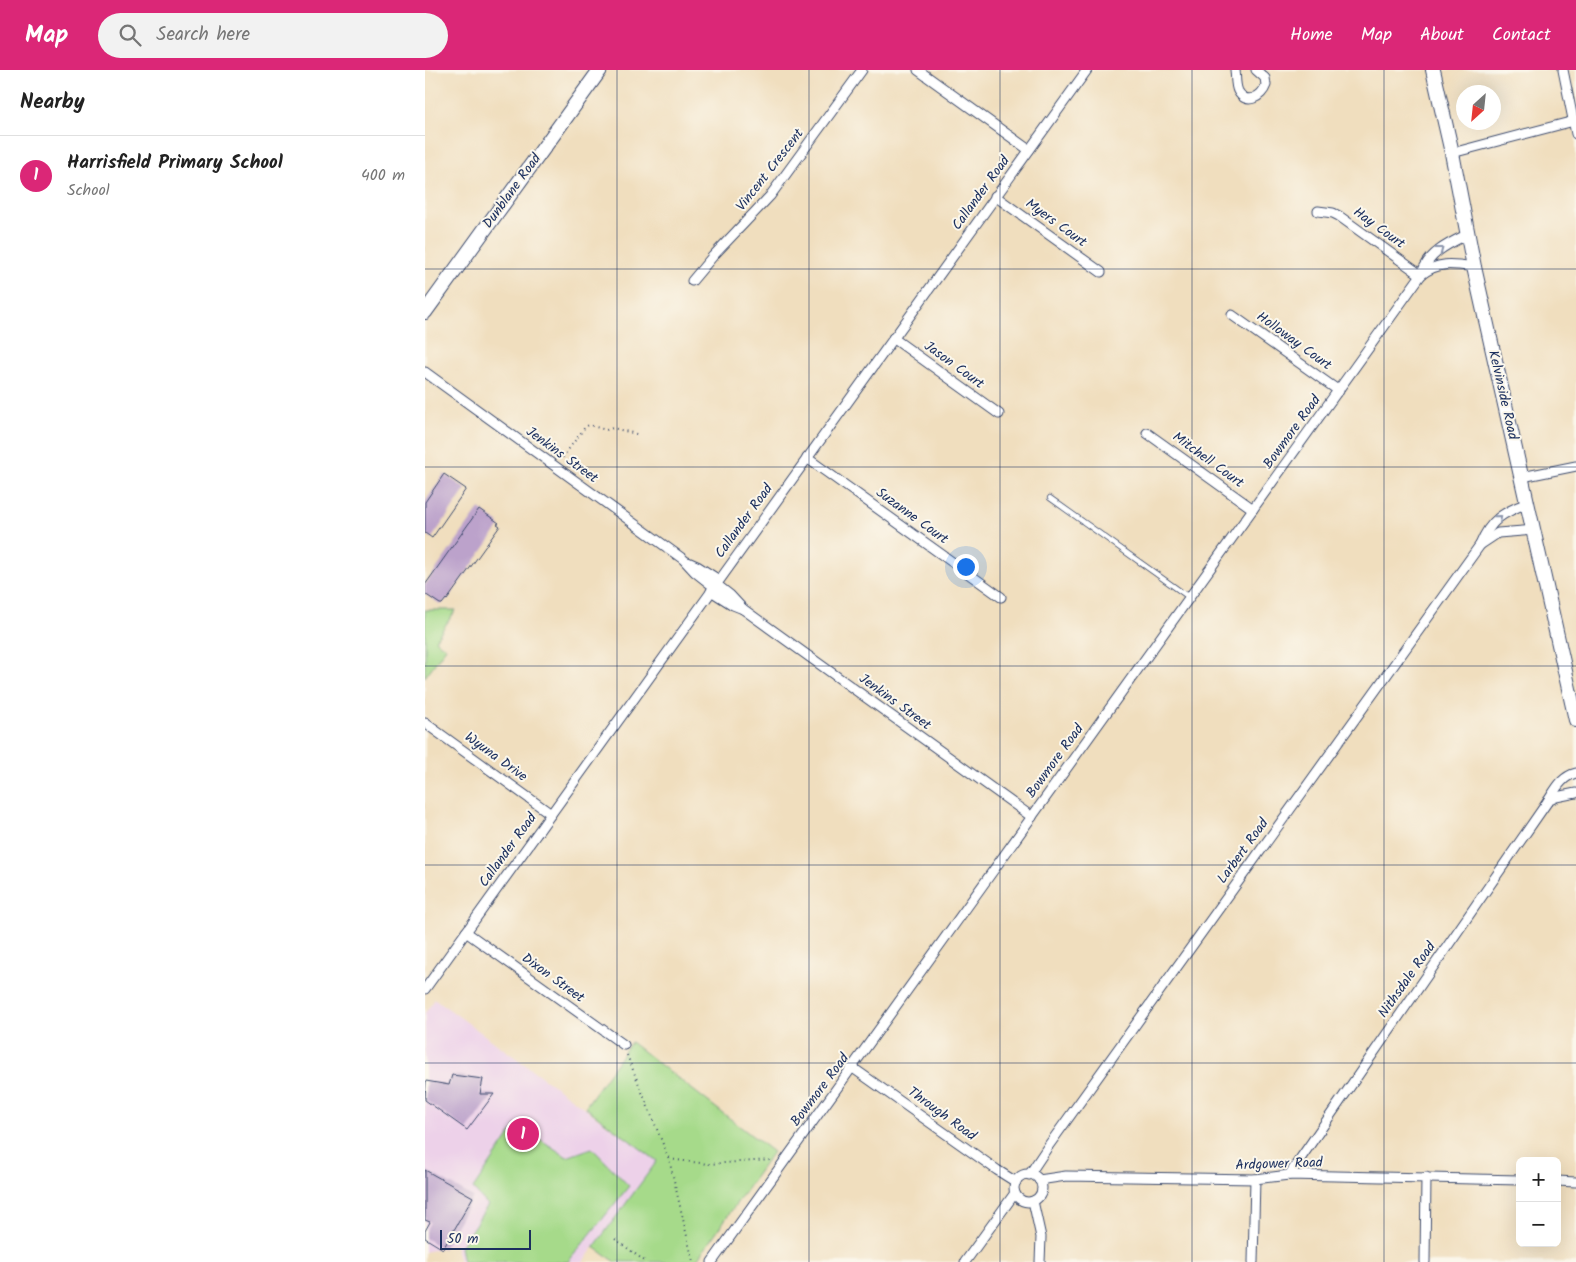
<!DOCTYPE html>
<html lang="en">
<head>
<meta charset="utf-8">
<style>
  :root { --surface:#fff; --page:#f2f2f2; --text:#222; --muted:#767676; --line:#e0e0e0; --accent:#db2777 }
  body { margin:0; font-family:Kalam,sans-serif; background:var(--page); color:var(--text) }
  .controls { position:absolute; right:15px; bottom:15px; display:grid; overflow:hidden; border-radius:8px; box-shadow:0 5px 20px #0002 }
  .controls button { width:45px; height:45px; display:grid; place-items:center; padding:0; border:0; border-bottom:1px solid var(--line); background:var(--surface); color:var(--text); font:25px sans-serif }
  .compass { position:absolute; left:1031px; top:15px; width:45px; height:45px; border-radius:50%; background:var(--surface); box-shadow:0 5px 20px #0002; rotate:207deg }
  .scale { position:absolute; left:15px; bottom:12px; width:91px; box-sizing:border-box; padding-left:5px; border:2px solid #1b2f5e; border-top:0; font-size:14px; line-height:18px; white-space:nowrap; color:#1b2f5e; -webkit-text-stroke:4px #fbf7ec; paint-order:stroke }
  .you { position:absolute; left:540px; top:496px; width:18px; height:18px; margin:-12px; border:4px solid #fff; border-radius:50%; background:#1a73e8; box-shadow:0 0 0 8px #1a73e833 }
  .badge { display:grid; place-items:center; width:32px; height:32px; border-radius:50%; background:var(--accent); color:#fff; font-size:16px; font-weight:700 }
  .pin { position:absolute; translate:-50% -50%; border:2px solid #fff; box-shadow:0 1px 5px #0006 }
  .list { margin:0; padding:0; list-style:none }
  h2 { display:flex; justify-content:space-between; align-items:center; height:65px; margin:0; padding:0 20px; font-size:21px }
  h2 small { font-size:16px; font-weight:400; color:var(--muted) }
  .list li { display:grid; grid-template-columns:32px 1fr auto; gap:15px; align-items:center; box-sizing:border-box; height:80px; padding:0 20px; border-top:1px solid var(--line) }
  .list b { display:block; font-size:19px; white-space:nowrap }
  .list p { margin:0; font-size:16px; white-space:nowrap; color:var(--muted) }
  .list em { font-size:16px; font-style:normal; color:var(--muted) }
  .icon { flex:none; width:28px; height:28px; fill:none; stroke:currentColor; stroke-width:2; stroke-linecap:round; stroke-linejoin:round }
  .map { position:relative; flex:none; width:1151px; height:1192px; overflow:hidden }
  header { display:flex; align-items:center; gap:30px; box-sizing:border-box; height:70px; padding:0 25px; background:var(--accent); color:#fff }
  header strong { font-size:24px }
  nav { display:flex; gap:28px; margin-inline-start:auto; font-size:18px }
  .search { width:350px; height:45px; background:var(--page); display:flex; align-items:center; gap:12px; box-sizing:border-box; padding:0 18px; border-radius:28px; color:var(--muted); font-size:19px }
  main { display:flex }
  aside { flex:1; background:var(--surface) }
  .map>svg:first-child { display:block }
  .built { fill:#edd1e9 }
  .green { fill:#a6da8a; stroke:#608474 }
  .building { fill:#bca2cb }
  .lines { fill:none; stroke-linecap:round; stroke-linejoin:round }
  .lane-casing { stroke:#3b496c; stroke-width:6 }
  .street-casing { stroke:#3b496c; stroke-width:11 }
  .secondary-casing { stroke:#3b496c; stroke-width:16 }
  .path { stroke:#3b496c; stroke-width:2; stroke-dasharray:1 4; stroke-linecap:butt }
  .lane { stroke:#fff; stroke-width:4.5 }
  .street { stroke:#fff; stroke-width:9 }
  .secondary { stroke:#fff; stroke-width:14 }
  .oneway { stroke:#8d97ae }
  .grid { fill:none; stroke:#1b2f5e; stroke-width:1; stroke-opacity:0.55 }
  .labels { text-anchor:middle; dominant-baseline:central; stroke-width:4; stroke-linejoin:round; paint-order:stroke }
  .street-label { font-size:14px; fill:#1b2f5e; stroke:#fbf7ec }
</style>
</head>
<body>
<header>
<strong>Map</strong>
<div class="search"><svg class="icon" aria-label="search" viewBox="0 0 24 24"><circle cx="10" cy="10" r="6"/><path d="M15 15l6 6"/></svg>Search here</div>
<nav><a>Home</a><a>Map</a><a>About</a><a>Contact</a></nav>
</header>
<main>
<aside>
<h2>Nearby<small></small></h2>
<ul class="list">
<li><span class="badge">1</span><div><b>Harrisfield Primary School</b><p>School</p></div><em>400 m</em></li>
</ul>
</aside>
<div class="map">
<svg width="1151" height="1192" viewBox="0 0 1151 1192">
  <rect width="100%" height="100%" fill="#fbf7ec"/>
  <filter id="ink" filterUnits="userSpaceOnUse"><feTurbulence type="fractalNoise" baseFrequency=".02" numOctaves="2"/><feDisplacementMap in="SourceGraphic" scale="10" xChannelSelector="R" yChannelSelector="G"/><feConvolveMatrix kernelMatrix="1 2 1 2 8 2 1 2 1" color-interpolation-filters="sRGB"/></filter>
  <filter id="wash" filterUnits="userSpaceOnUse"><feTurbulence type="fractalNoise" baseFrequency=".0096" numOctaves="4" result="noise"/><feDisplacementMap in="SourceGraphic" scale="20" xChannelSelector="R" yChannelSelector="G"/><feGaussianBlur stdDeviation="1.12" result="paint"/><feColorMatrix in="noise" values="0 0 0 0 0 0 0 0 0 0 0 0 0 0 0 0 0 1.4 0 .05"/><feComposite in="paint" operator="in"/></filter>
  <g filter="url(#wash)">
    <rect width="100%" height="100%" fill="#f0debe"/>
    <path class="built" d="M10,929L232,1091L158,1192H35L30,1174L0,1182V943Z"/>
    <g class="green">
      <path d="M0,540H31L10,570L21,578L0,607Z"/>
      <path d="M206,972L348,1082L270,1192H191L169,1177L232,1091L160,1037Z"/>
      <path d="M92,1054L142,1087L167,1078L204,1116L143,1192H38L35,1177L63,1135L48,1119Z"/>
    </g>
    <g id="blocks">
      <g class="building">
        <path d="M19,404L41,419L7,468L0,463V432Z"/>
        <path d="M54,439L74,453L72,454L75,456L22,530L21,529L17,534H15L0,524V515Z"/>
        <path d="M27,1005L58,1009L55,1024H69L42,1060L0,1030L1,1011L24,1015Z"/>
        <path d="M0,1100L48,1127L18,1179L0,1168V1161L5,1152L0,1150Z"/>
      </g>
    </g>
  </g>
  <g filter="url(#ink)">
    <use href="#blocks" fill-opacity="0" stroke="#3b496c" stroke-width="1"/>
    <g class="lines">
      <g class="lane-casing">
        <path id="lane" d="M625,428L765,528"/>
      </g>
      <g class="street-casing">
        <g id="street">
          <path d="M493,0L604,80"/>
          <path d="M810,0C811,6 810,15 813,21C821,36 837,27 841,15L840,8L831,0"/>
          <path d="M1138,0L1151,64"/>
          <path d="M1027,83L1149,51"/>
          <path d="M570,126L676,202"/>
          <path d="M893,141L908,143L914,146L996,205"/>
          <path d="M997,203C1004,182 1025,173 1043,164"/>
          <path d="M267,211L288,186L345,126L437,0"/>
          <path d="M807,245L914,321"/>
          <path d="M468,268L574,344"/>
          <path d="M0,302L258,489L270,502L289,517"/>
          <path d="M722,363L828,439"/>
          <path d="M382,388L576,527"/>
          <path d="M1097,407L1151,396"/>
          <path d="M1055,475L1073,463L1109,460"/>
          <path d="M263,492L272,496L294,510"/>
          <path d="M291,514L305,525L318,539L607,747"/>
          <path d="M286,521L308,535L318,539"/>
          <path d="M0,653L126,744"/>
          <path d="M1123,731L1131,727L1151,723"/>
          <path d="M41,862L199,975"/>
          <path d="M0,919L662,0"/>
          <path d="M428,998L572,1100L591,1112"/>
          <circle cx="603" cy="1118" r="14"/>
          <path d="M604,1105L624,1075L1055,475C1065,450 1078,442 1103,433"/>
          <path d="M864,1105L1123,731C1131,719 1136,707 1151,703"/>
          <path d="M614,1110L641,1106L830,1109L864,1105L1095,1110"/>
          <path d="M1132,1111L1151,1112"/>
          <path d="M608,1131L616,1167L615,1192"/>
          <path d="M287,1192L996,205C1013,191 1029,194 1049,197"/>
          <path d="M540,1192L590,1123"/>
          <path d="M828,1192L830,1109"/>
          <path d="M1000,1192L1001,1107"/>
        </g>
      </g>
      <g class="secondary-casing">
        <g id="secondary">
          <path d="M1008,0L1027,83L1049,197L1151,650"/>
          <path d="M0,242L175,0"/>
        </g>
      </g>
      <g class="path">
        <path d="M133,385L138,387L160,357L164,355L181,360L188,358L215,365"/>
        <path d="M202,985L244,1089L268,1192"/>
        <path d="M244,1089L283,1094L346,1090"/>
        <path d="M190,1169L221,1192"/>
      </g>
      <use href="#lane" class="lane"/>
      <use href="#street" class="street"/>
      <use href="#secondary" class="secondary"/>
    </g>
    <defs><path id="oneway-chevron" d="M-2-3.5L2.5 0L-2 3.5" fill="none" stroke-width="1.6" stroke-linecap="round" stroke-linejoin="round" transform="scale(1.25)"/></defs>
    <g class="oneway">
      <use href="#oneway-chevron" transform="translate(1015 180) rotate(-37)"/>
      <use href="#oneway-chevron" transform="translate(1074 448) rotate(-41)"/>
    </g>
  </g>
  <path class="grid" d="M192,0V1192M384,0V1192M575,0V1192M767,0V1192M959,0V1192M0,199H1151M0,397H1151M0,596H1151M0,795H1151M0,993H1151"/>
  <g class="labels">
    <g class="street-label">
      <text transform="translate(345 100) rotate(-52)">Vincent Crescent</text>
      <text transform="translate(87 121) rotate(-54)">Dunblane Road</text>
      <text transform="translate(556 123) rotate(-54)">Callander Road</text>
      <text transform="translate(631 153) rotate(36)">Myers Court</text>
      <text transform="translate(954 158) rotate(36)">Hay Court</text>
      <text transform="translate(869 271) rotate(36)">Holloway Court</text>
      <text transform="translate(529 295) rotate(36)">Jason Court</text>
      <text transform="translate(1078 325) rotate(77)">Kelvinside Road</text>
      <text transform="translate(867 362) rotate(-54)">Bowmore Road</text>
      <text transform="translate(137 385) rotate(36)">Jenkins Street</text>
      <text transform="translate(783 390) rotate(36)">Mitchell Court</text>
      <text transform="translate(487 446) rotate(36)">Suzanne Court</text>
      <text transform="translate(319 451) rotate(-54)">Callander Road</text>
      <text transform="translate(470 632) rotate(36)">Jenkins Street</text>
      <text transform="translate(71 687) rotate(36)">Wyuna Drive</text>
      <text transform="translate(630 691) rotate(-54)">Bowmore Road</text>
      <text transform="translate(83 780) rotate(-54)">Callander Road</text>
      <text transform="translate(818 781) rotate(-54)">Larbert Road</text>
      <text transform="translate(128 908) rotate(36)">Dixon Street</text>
      <text transform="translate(982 910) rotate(-55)">Nithsdale Road</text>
      <text transform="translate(395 1020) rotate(-53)">Bowmore Road</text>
      <text transform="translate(517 1044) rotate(36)">Through Road</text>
      <text transform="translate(854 1094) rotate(-2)">Ardgower Road</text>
    </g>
  </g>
</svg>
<div class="controls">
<button>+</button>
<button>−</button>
</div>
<svg class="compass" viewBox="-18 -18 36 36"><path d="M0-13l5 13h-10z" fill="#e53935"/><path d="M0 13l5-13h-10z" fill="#767676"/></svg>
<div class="scale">50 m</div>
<div class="you"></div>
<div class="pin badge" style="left:98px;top:1064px">1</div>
</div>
</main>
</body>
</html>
